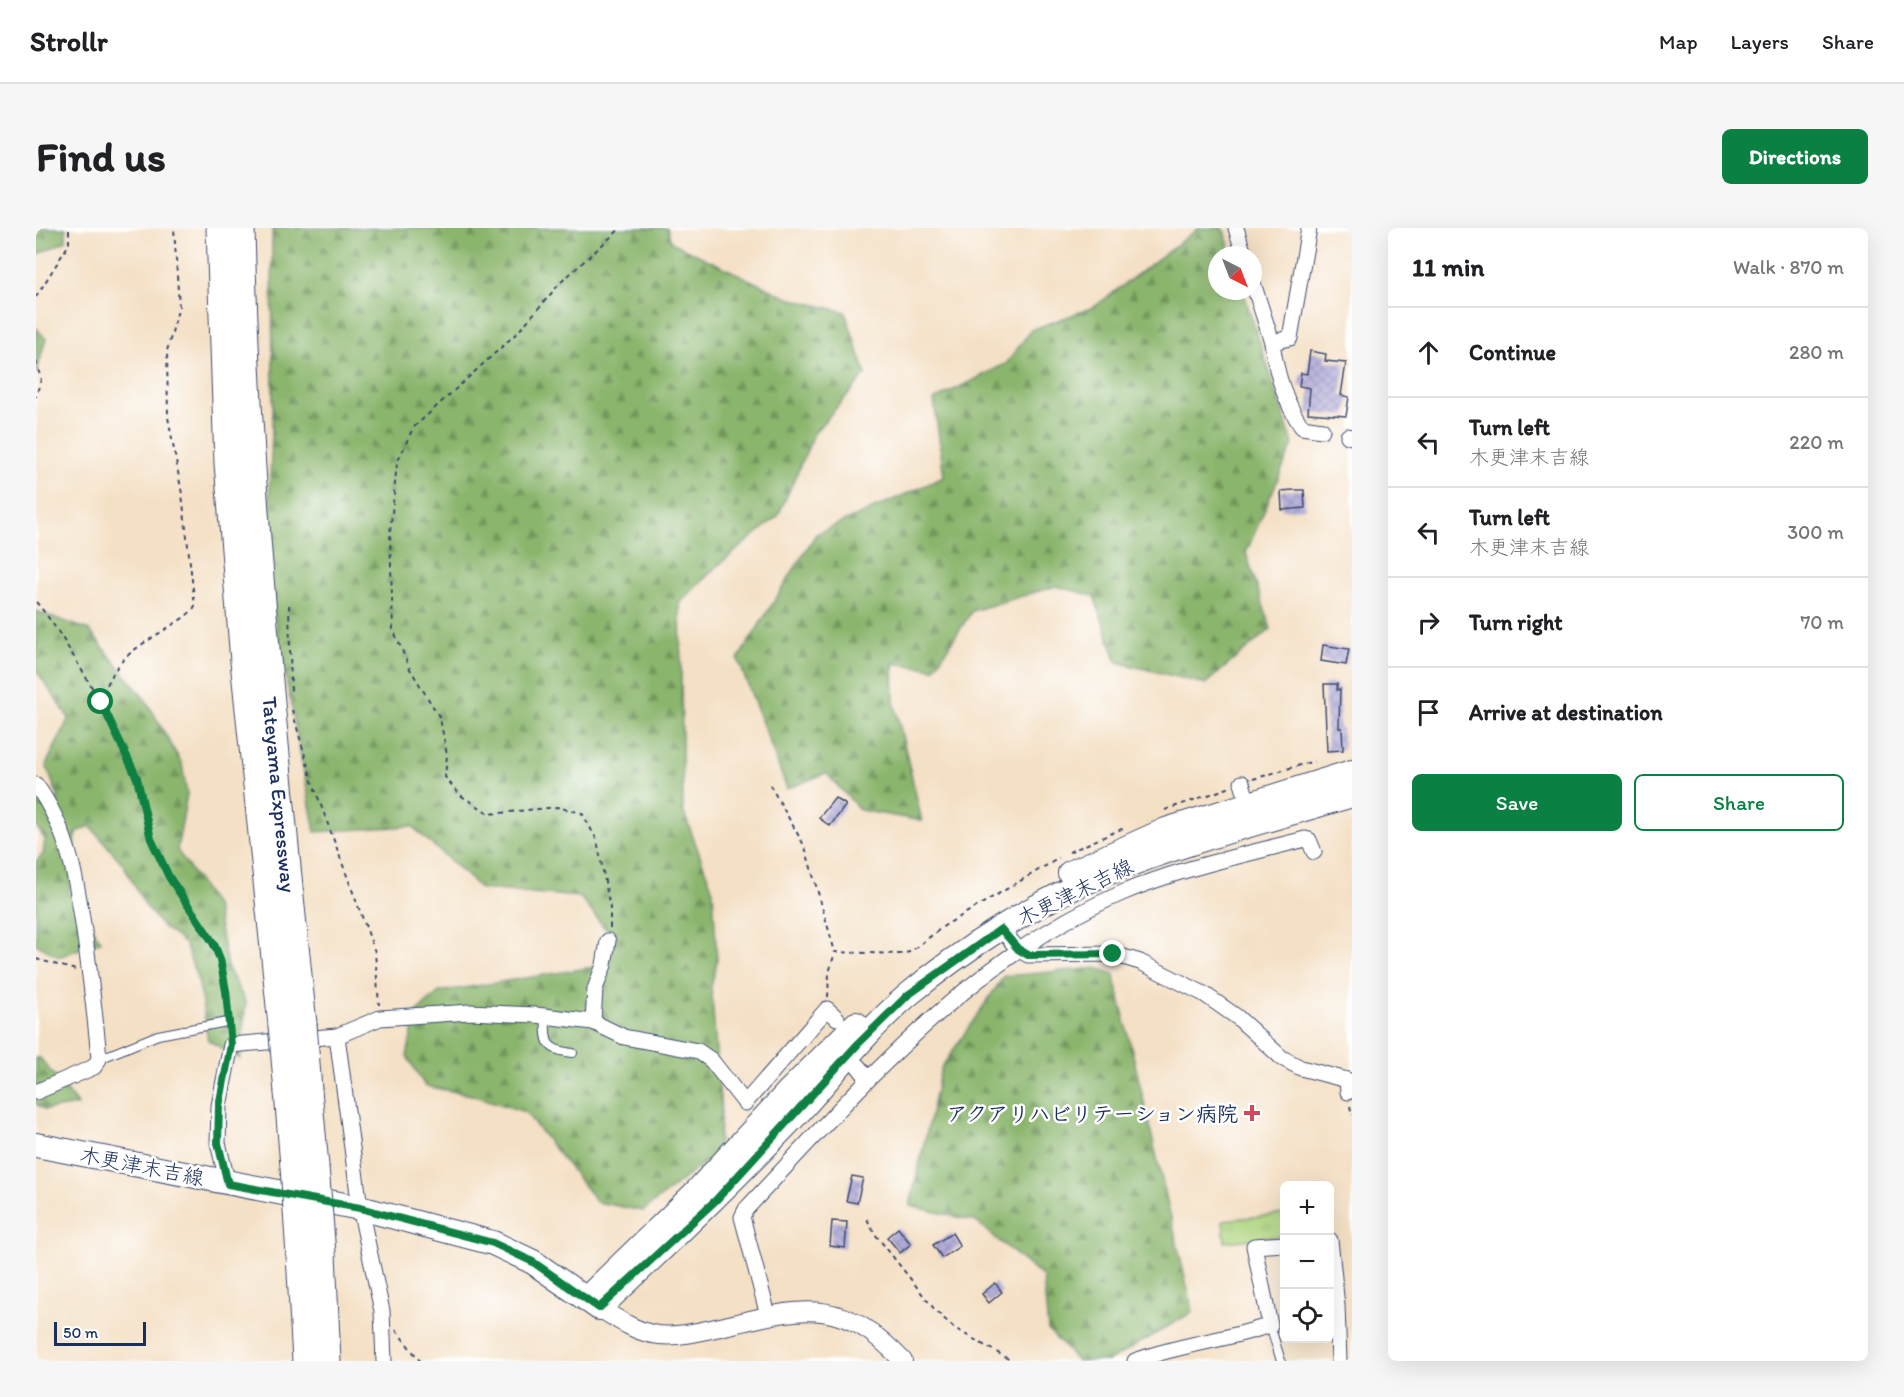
<!DOCTYPE html>
<html lang="en">
<head>
<meta charset="utf-8">
<style>
  :root { --surface:#fff; --page:#f6f6f6; --text:#202124; --muted:#757577; --line:#e0e0e0; --accent:#0b8043 }
  body { margin:0; font-family:Itim,"Klee One",sans-serif; background:var(--page); color:var(--text) }
  .controls { position:absolute; right:18px; bottom:18px; display:grid; overflow:hidden; border-radius:9px; box-shadow:0 6px 24px #0002 }
  .controls button { width:54px; height:54px; display:grid; place-items:center; padding:0; border:0; border-bottom:2px solid var(--line); background:var(--surface); color:var(--text); font:30px sans-serif }
  .compass { position:absolute; left:1172px; top:18px; width:54px; height:54px; border-radius:50%; background:var(--surface); box-shadow:0 6px 24px #0002; rotate:138deg }
  .scale { position:absolute; left:18px; bottom:15px; width:92px; box-sizing:border-box; padding-left:6px; border:3px solid #1b2f5e; border-top:0; font-size:16px; line-height:21px; white-space:nowrap; color:#1b2f5e; -webkit-text-stroke:4px #fff; paint-order:stroke }
  .stop { position:absolute; width:18px; height:18px; margin:-14px; border:4px solid #0b8043; border-radius:50%; background:#fff }
  .stop.end { background:#0b8043; border-color:#fff; box-shadow:0 2px 6px #0008 }
  .list { margin:0; padding:0; list-style:none }
  h2 { display:flex; justify-content:space-between; align-items:center; height:78px; margin:0; padding:0 24px; font-size:26px }
  h2 small { font-size:20px; font-weight:400; color:var(--muted) }
  .list li { display:grid; grid-template-columns:39px 1fr auto; gap:18px; align-items:center; box-sizing:border-box; height:90px; padding:0 24px; border-top:2px solid var(--line) }
  .list b { display:block; font-size:22px; white-space:nowrap }
  .list p { margin:0; font-size:20px; white-space:nowrap; color:var(--muted) }
  .list em { font-size:20px; font-style:normal; color:var(--muted) }
  .actions { display:flex; gap:12px; padding:18px 24px }
  .actions a { flex:1; padding:14px 0; border:2px solid var(--accent); border-radius:9px; text-align:center; font-size:21px; color:var(--accent) }
  .actions .main { background:var(--accent); color:#fff }
  .icon { flex:none; width:33px; height:33px; fill:none; stroke:currentColor; stroke-width:2; stroke-linecap:round; stroke-linejoin:round }
  .map { position:relative; flex:none; width:1316px; height:1133px; overflow:hidden; border-radius:9px }
  header { display:flex; align-items:center; gap:36px; box-sizing:border-box; height:84px; padding:0 30px; background:var(--surface); border-bottom:2px solid var(--line) }
  header strong { font-size:28px }
  nav { display:flex; gap:33px; margin-inline-start:auto; font-size:21px }
  .intro { display:flex; align-items:center; justify-content:space-between; box-sizing:border-box; height:144px; padding:0 36px }
  h1 { margin:0; font-size:42px }
  .button { padding:15px 27px; border-radius:9px; background:var(--accent); color:#fff; font-size:21px; font-weight:700 }
  main { display:flex; gap:36px; padding:0 36px }
  aside { flex:1; background:var(--surface); border-radius:9px; box-shadow:0 6px 24px #0002 }
  .map>svg:first-child { display:block }
  .forest { fill:url(#forest-firs); stroke:#527265; stroke-width:1.5 }
  .park { fill:url(#park-tufts); stroke:#64816e; stroke-width:1.5 }
  .building { fill:url(#building-cross-hatch) }
  .lines { fill:none; stroke-linecap:round; stroke-linejoin:round }
  .service-casing { stroke:#3c4a6d; stroke-width:10 }
  .minor-casing { stroke:#3c4a6d; stroke-width:17 }
  .tertiary-casing { stroke:#3c4a6d; stroke-width:20 }
  .primary-casing { stroke:#3c4a6d; stroke-width:26 }
  .motorway-casing { stroke:#3c4a6d; stroke-width:29 }
  .path { stroke:#3c4a6d; stroke-width:2; stroke-dasharray:4.5 4.5; stroke-linecap:butt }
  .service { stroke:#fff; stroke-width:8 }
  .minor { stroke:#fff; stroke-width:15 }
  .tertiary { stroke:#fff; stroke-width:18 }
  .primary { stroke:#fff; stroke-width:24 }
  .motorway { stroke:#fff; stroke-width:27 }
  .motorway-bridge-casing { stroke:#3c4a6d; stroke-width:29; stroke-linecap:butt }
  .motorway-bridge { stroke:#fff; stroke-width:27 }
  .route { stroke:#0b8043; stroke-width:8 }
  .poi-dot { fill:#d1495b; stroke:#fff; stroke-width:2 }
  .labels { text-anchor:middle; dominant-baseline:central; stroke-width:5; stroke-linejoin:round; paint-order:stroke }
  .street-label { font-size:21px; fill:#1b2f5e; stroke:#fff }
  .poi-label { font-size:21px; font-weight:bold; fill:#1b2f5e; stroke:#fff; text-anchor:end }
</style>
</head>
<body>
<header>
<strong>Strollr</strong>
<nav><a>Map</a><a>Layers</a><a>Share</a></nav>
</header>
<div class="intro"><h1>Find us</h1><a class="button">Directions</a></div>
<main>
<div class="map">
<svg width="1316" height="1133" viewBox="0 0 1316 1133">
  <defs>
    <pattern id="forest-firs" width="22" height="20" patternUnits="userSpaceOnUse" patternTransform="scale(1.5)"><rect width="22" height="20" fill="#8ab56c"/><path d="M5 1l3.5 6h-7zM16 11l3.5 6h-7z" fill="#70945c"/></pattern>
    <pattern id="park-tufts" width="24" height="20" patternUnits="userSpaceOnUse" patternTransform="scale(1.5)"><rect width="24" height="20" fill="#add37d"/><path d="M3 7l-1-3M5 7V3M7 7l1-3M15 17l-1-3M17 17v-4M19 17l1-3" fill="none" stroke="#94b56e"/></pattern>
    <pattern id="building-cross-hatch" width="8" height="8" patternUnits="userSpaceOnUse" patternTransform="scale(1.5)"><rect width="8" height="8" fill="#b1abd9"/><path d="M0 0l8 8M0 8l8-8" fill="none" stroke="#8f8cb3"/></pattern>
  </defs>
  <rect width="100%" height="100%" fill="#fff"/>
  <filter id="ink" filterUnits="userSpaceOnUse"><feTurbulence type="fractalNoise" baseFrequency=".0167" numOctaves="2"/><feDisplacementMap in="SourceGraphic" scale="12" xChannelSelector="R" yChannelSelector="G"/><feConvolveMatrix kernelMatrix="1 2 1 2 8 2 1 2 1" color-interpolation-filters="sRGB"/></filter>
  <filter id="wash" filterUnits="userSpaceOnUse"><feTurbulence type="fractalNoise" baseFrequency=".008" numOctaves="4" result="noise"/><feDisplacementMap in="SourceGraphic" scale="24" xChannelSelector="R" yChannelSelector="G"/><feGaussianBlur stdDeviation="1.35" result="paint"/><feColorMatrix in="noise" values="0 0 0 0 0 0 0 0 0 0 0 0 0 0 0 0 0 1.4 0 .05"/><feComposite in="paint" operator="in"/></filter>
  <g filter="url(#wash)">
    <rect width="100%" height="100%" fill="#f4e0c5"/>
    <g class="forest">
      <path d="M0,0H30V13L0,27Z"/>
      <path d="M236,0H631L635,14L752,70L809,84L830,146L779,204L742,288L679,340L644,375L647,582L677,663L681,733L675,759L685,883L682,924L607,983L561,974L489,884L436,867L389,858L371,828L380,785L403,764L564,738L578,712L544,669L445,661L376,598L279,604L230,343L237,181Z"/>
      <path d="M1163,0H1187L1196,27H1181V63H1207L1257,216L1210,325L1235,401L1169,456L1081,434L1058,368L1020,358L936,383L898,441L857,435L858,473L886,593L824,582L790,545L751,561L702,431L780,306L908,249L898,172L971,135L995,102L1058,79Z"/>
      <path d="M0,100L10,111L0,146Z"/>
      <path d="M0,383L53,402L111,474L146,536L151,566L141,622L180,679L191,738L210,775L204,831L172,812L163,756L149,716L125,697L109,677L87,636L54,598L41,604L33,664L65,713L23,729L0,716V633L7,626L9,611L0,598V570L23,571L10,537L33,490L0,442Z"/>
      <path d="M1062,740L1078,746L1157,1084L1073,1133H1041L1012,1102L1007,1049L939,993L874,978L905,840L968,748Z"/>
      <path d="M0,830H4L42,877L10,882L0,876Z"/>
    </g>
    <path class="park" d="M1248,986V1008L1189,1014L1187,992Z"/>
    <g id="blocks">
      <g class="building">
        <path d="M1274,123L1290,126L1289,133L1310,135L1305,167L1313,169L1310,188L1272,185L1274,160L1263,158L1265,145L1271,146Z"/>
        <path d="M1258,262H1268L1269,280L1246,282L1245,263Z"/>
        <path d="M1287,417L1313,421L1310,437L1285,433Z"/>
        <path d="M1288,456H1301V462L1304,461L1303,500H1306L1307,522L1291,523Z"/>
        <path d="M799,570L810,577L794,598L783,590Z"/>
        <path d="M816,948L827,950L821,975L810,973Z"/>
        <path d="M796,993L811,994L809,1020L794,1018Z"/>
        <path d="M862,1000L875,1016L864,1025L851,1009Z"/>
        <path d="M916,1005L924,1018L906,1030L897,1017Z"/>
        <path d="M959,1055L966,1064L953,1075L946,1066Z"/>
      </g>
    </g>
  </g>
  <g filter="url(#ink)">
    <use href="#blocks" fill-opacity="0" stroke="#3c4a6d" stroke-width="1.5"/>
    <g class="lines">
      <g class="service-casing">
        <g id="service">
          <path d="M510,788C509,814 509,822 537,825"/>
          <path d="M63,831L122,807L191,794"/>
          <path d="M1234,1097L1245,1133"/>
        </g>
      </g>
      <g class="minor-casing">
        <g id="minor">
          <path d="M1200,0L1208,27"/>
          <path d="M1217,55L1236,114L1254,110L1273,0"/>
          <path d="M1236,114C1240,145 1248,173 1266,199L1286,202"/>
          <path d="M1312,208L1316,209"/>
          <path d="M1206,555L1212,575"/>
          <path d="M0,557C35,605 42,660 50,717C55,755 60,793 63,831L58,839L0,864"/>
          <path d="M965,701L982,721L992,727L1077,726L1104,734L1168,766L1201,789L1246,830L1265,840L1311,852L1312,864"/>
          <path d="M557,794L559,761L568,737L572,713"/>
          <path d="M301,808L324,980L346,1083L348,1133"/>
          <path d="M822,838L832,851"/>
          <path d="M192,956L182,915L183,878L195,817L301,808L344,790L434,784L500,787L557,794L588,809L662,823L675,832L709,875L791,781L801,790"/>
          <path d="M1294,1012L1301,1078L1303,1133"/>
          <path d="M732,1087L706,989L710,981C823,861 931,732 1086,665C1144,640 1208,627 1269,611L1273,612L1278,624"/>
          <path d="M1099,1133C1143,1116 1189,1113 1234,1097L1218,1018L1248,1016"/>
        </g>
      </g>
      <g class="tertiary-casing">
        <path id="tertiary" d="M563,1080C580,1090 597,1102 616,1106C636,1110 656,1105 675,1101C759,1083 799,1061 867,1133"/>
      </g>
      <g class="primary-casing">
        <g id="primary">
          <path d="M1034,645L1130,602L1316,544"/>
          <path d="M0,917L324,980L457,1015L497,1034L563,1080C631,1017 696,954 760,887C797,847 830,803 872,767C927,721 1000,674 1066,647C1147,614 1232,592 1316,567"/>
          <path d="M559,1062L659,965L751,865L820,796"/>
        </g>
      </g>
      <g class="motorway-casing">
        <g id="motorway">
          <path d="M184,0L192,235L208,433L246,797"/>
          <path id="s1" d="M205,0C211,267 240,531 267,796"/>
          <path d="M272,862L279,938"/>
          <path d="M252,864L258,938"/>
          <path d="M286,1026L291,1133"/>
          <path d="M264,1027L270,1133"/>
        </g>
      </g>
      <g class="path">
        <path d="M0,69L33,16V0"/>
        <path d="M0,133L5,151L0,169"/>
        <path d="M0,374C19,396 33,421 48,446C67,478 87,511 100,547C107,568 107,592 116,613C142,677 191,709 191,785"/>
        <path d="M253,377L255,467"/>
        <path d="M65,474C78,430 96,423 133,399C142,393 153,388 159,378L146,266L132,189L131,123L143,78L138,0"/>
        <path d="M256,482L276,553L339,724L343,777"/>
        <path d="M1217,551L1278,533"/>
        <path d="M734,557L769,619L799,724"/>
        <path d="M1129,582L1195,559"/>
        <path d="M1033,624L1088,600"/>
        <path d="M574,700V680L561,612L546,585L521,579L454,586L424,567L409,549L411,527L404,490L374,441L357,401L354,305L361,235L377,200L482,104L525,54L585,0"/>
        <path d="M0,731L40,742"/>
        <path d="M792,769L793,745L799,724L864,726L874,724L908,698L1023,630"/>
        <path d="M1314,878L1316,887"/>
        <path d="M831,991L839,1006L899,1082L918,1100L976,1133"/>
        <path d="M360,1102L384,1133"/>
      </g>
      <use href="#service" class="service"/>
      <use href="#minor" class="minor"/>
      <use href="#tertiary" class="tertiary"/>
      <use href="#primary" class="primary"/>
      <use href="#motorway" class="motorway"/>
      <g class="motorway-bridge-casing">
        <g id="motorway-bridge">
          <path d="M267,796L272,862"/>
          <path d="M246,797L252,864"/>
          <path d="M258,938L264,1027"/>
          <path d="M279,938L286,1026"/>
        </g>
      </g>
      <use href="#motorway-bridge" class="motorway-bridge"/>
    </g>
  </g>
  <g class="lines" filter="url(#ink)">
    <path class="route" d="M65,474L101,550L115,611L133,649L178,716L184,731L190,763L195,817L183,878L182,915L192,956L324,980L457,1015L497,1034L563,1080L680,972L822,816L872,767L965,701L982,721L992,727L1077,726"/>
  </g>
  <path class="poi-dot" d="M1213 876h6v6h6v6h-6v6h-6v-6h-6v-6h6z"/>
  <g class="labels">
    <g class="street-label">
      <text stroke="none"><textPath href="#s1" startOffset="568">Tateyama Expressway</textPath></text>
      <text transform="translate(1039 664) rotate(-26)">木更津末吉線</text>
      <text transform="translate(106 938) rotate(11)">木更津末吉線</text>
    </g>
    <g class="poi-label">
      <text x="1202" y="885">アクアリハビリテーション病院</text>
    </g>
  </g>
</svg>
<div class="controls">
<button>+</button>
<button>−</button>
<button><svg class="icon" aria-label="locate" viewBox="0 0 24 24"><circle cx="12" cy="12" r="6"/><path d="M12 2v4M12 18v4M2 12h4M18 12h4"/></svg></button>
</div>
<svg class="compass" viewBox="-18 -18 36 36"><path d="M0-13l5 13h-10z" fill="#e53935"/><path d="M0 13l5-13h-10z" fill="#757577"/></svg>
<div class="scale">50 m</div>
<div class="stop" style="left:65px;top:474px"></div>
<div class="stop end" style="left:1077px;top:726px"></div>
</div>
<aside>
<h2>11 min<small>Walk · 870 m</small></h2>
<ul class="list">
<li><svg class="icon" aria-label="ahead" viewBox="0 0 24 24"><path d="M12 20V5M6 11l6-6 6 6"/></svg><div><b>Continue</b></div><em>280 m</em></li>
<li><svg class="icon" aria-label="left" viewBox="0 0 24 24"><path d="M17 20v-9H6M10 6l-5 5 5 5"/></svg><div><b>Turn left</b><p>木更津末吉線</p></div><em>220 m</em></li>
<li><svg class="icon" aria-label="left" viewBox="0 0 24 24"><path d="M17 20v-9H6M10 6l-5 5 5 5"/></svg><div><b>Turn left</b><p>木更津末吉線</p></div><em>300 m</em></li>
<li><svg class="icon" aria-label="right" viewBox="0 0 24 24"><path d="M7 20v-9h11M14 6l5 5-5 5"/></svg><div><b>Turn right</b></div><em>70 m</em></li>
<li><svg class="icon" aria-label="arrive" viewBox="0 0 24 24"><path d="M6 21V4h12l-3 4 3 4H6"/></svg><div><b>Arrive at destination</b></div></li>
</ul>
<div class="actions"><a class="main">Save</a><a>Share</a></div>
</aside>
</main>
</body>
</html>
